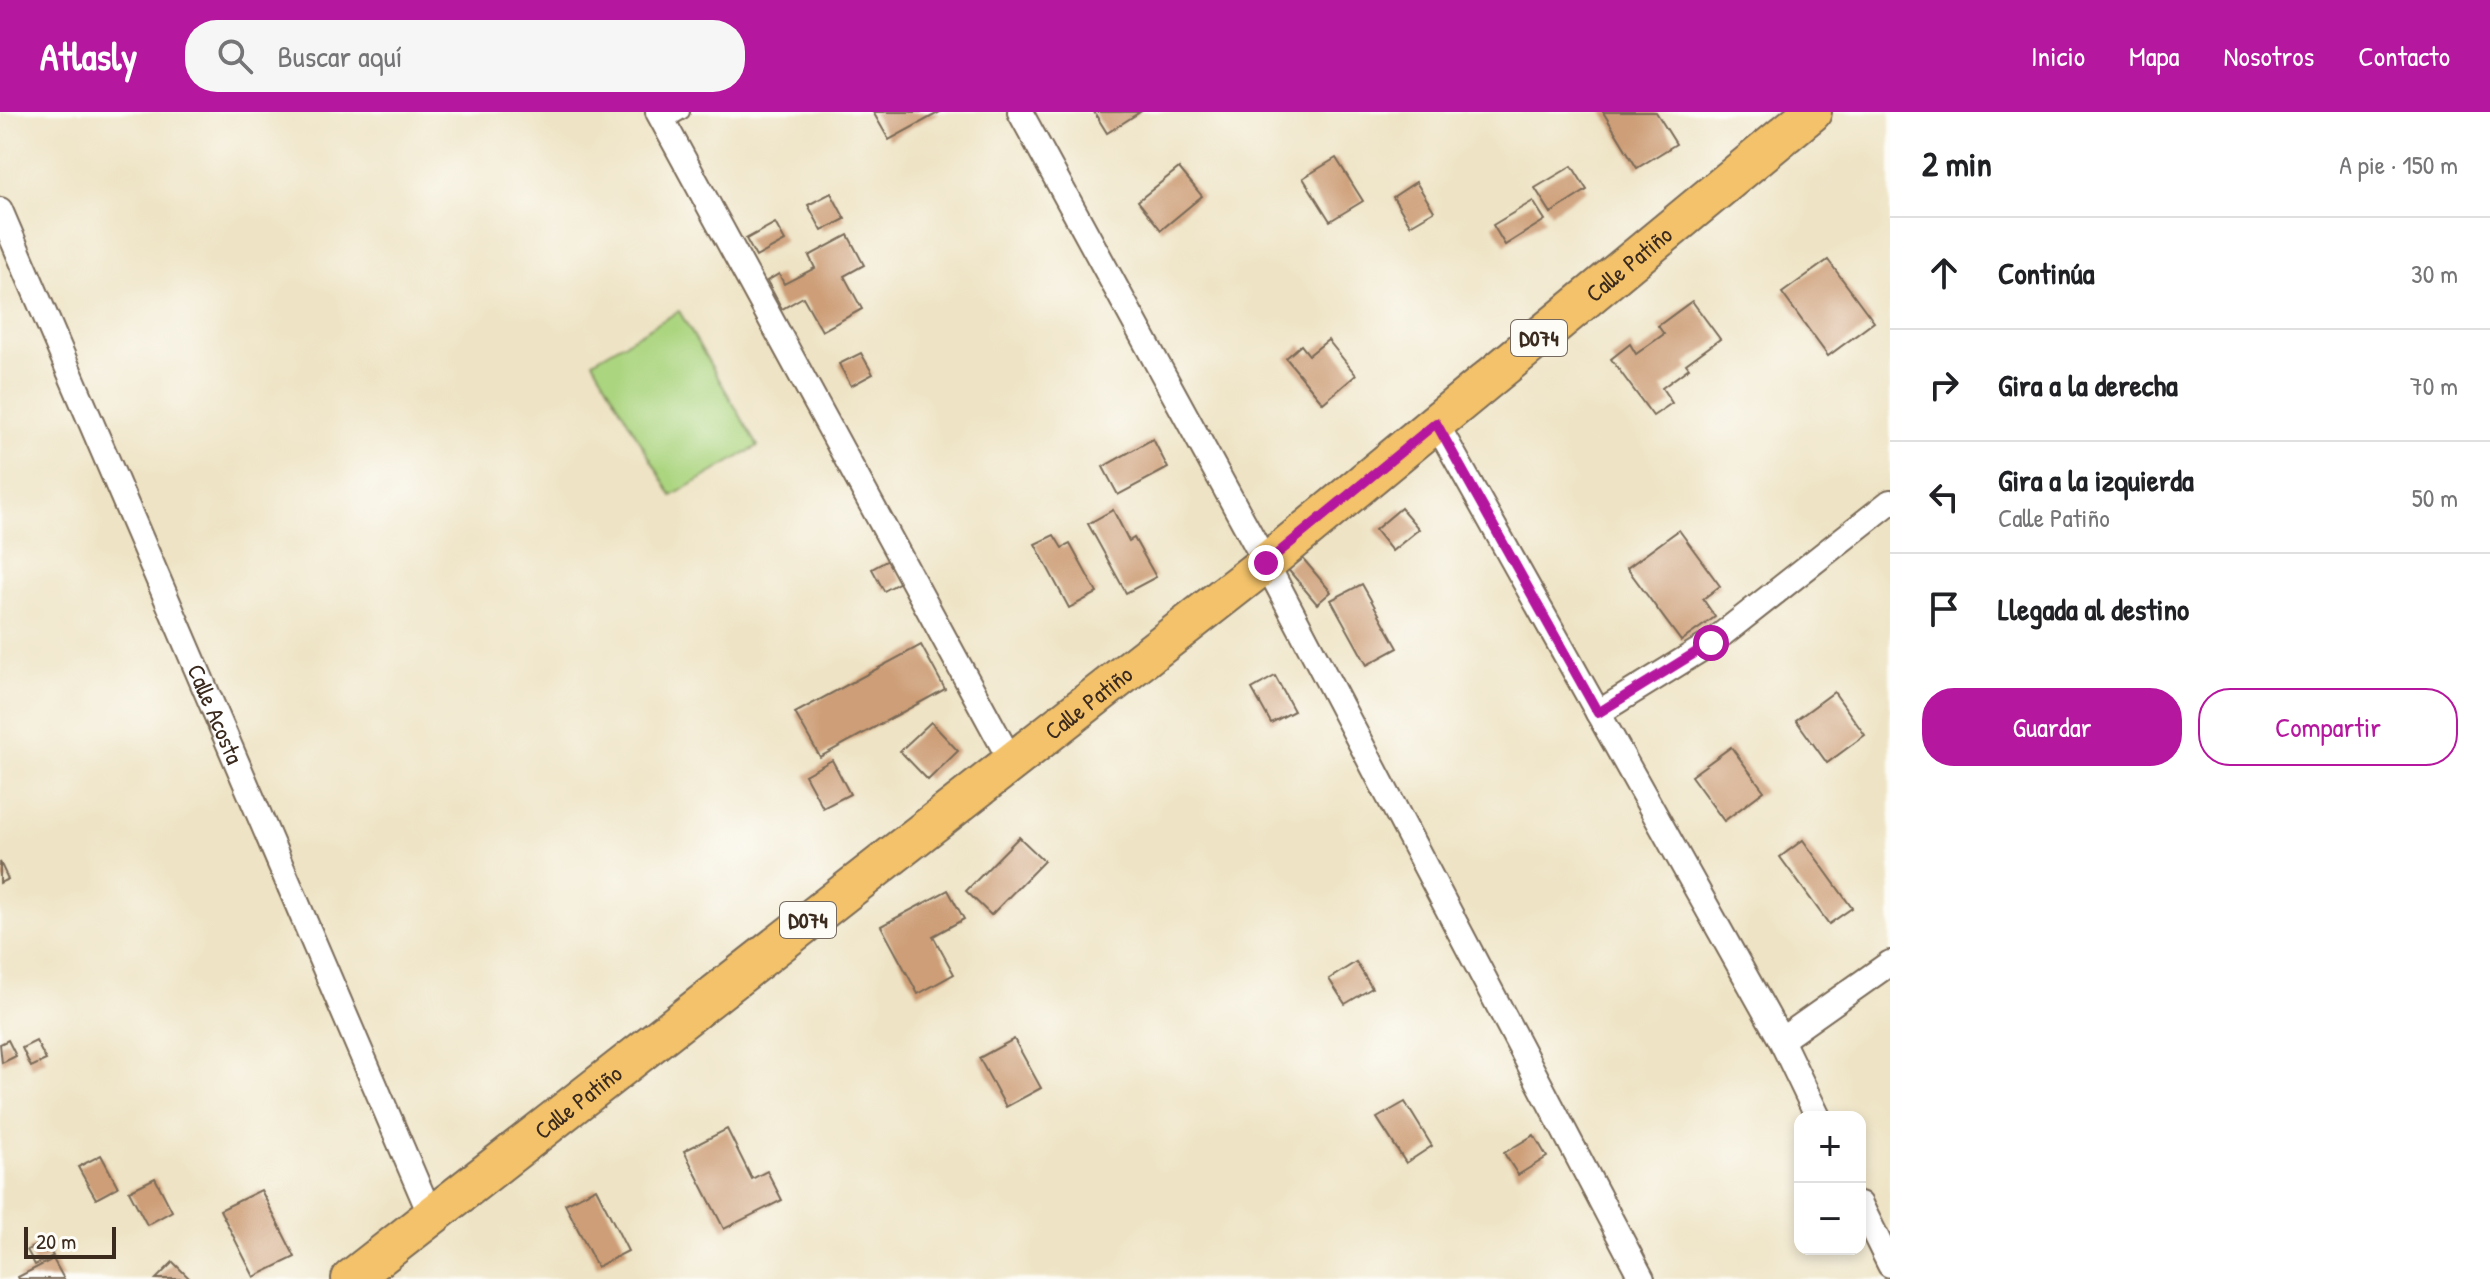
<!DOCTYPE html>
<html lang="es">
<head>
<meta charset="utf-8">
<style>
  :root { --surface:#fff; --page:#f6f6f6; --text:#202124; --muted:#757577; --line:#e0e0e0; --accent:#b5179e }
  body { margin:0; font-family:"Patrick Hand",sans-serif; background:var(--page); color:var(--text) }
  .controls { position:absolute; right:24px; bottom:24px; display:grid; overflow:hidden; border-radius:16px; box-shadow:0 4px 12px #0003 }
  .controls button { width:72px; height:72px; display:grid; place-items:center; padding:0; border:0; border-bottom:2px solid var(--line); background:var(--surface); color:var(--text); font:40px sans-serif }
  .scale { position:absolute; left:24px; bottom:20px; width:92px; box-sizing:border-box; padding-left:8px; border:4px solid #3b2a1e; border-top:0; font-size:22px; line-height:28px; white-space:nowrap; color:#3b2a1e; -webkit-text-stroke:6px #fdfcf7; paint-order:stroke }
  .stop { position:absolute; width:24px; height:24px; margin:-18px; border:6px solid #b5179e; border-radius:50%; background:#fff }
  .stop.end { background:#b5179e; border-color:#fff; box-shadow:0 2px 8px #0008 }
  .list { margin:0; padding:0; list-style:none }
  h2 { display:flex; justify-content:space-between; align-items:center; height:104px; margin:0; padding:0 32px; font-size:34px }
  h2 small { font-size:26px; font-weight:400; color:var(--muted) }
  .list li { display:grid; grid-template-columns:52px 1fr auto; gap:24px; align-items:center; box-sizing:border-box; height:112px; padding:0 32px; border-top:2px solid var(--line) }
  .list b { display:block; font-size:30px; white-space:nowrap }
  .list p { margin:0; font-size:26px; white-space:nowrap; color:var(--muted) }
  .list em { font-size:26px; font-style:normal; color:var(--muted) }
  .actions { display:flex; gap:16px; padding:24px 32px }
  .actions a { flex:1; padding:18px 0; border:2px solid var(--accent); border-radius:32px; text-align:center; font-size:28px; color:var(--accent) }
  .actions .main { background:var(--accent); color:#fff }
  .icon { flex:none; width:44px; height:44px; fill:none; stroke:currentColor; stroke-width:2; stroke-linecap:round; stroke-linejoin:round }
  .map { position:relative; flex:none; width:1890px; height:1167px; overflow:hidden }
  header { display:flex; align-items:center; gap:48px; box-sizing:border-box; height:112px; padding:0 40px; background:var(--accent); color:#fff }
  header strong { font-size:38px }
  nav { display:flex; gap:44px; margin-inline-start:auto; font-size:28px }
  .search { width:560px; height:72px; background:var(--page); display:flex; align-items:center; gap:20px; box-sizing:border-box; padding:0 28px; border-radius:32px; color:var(--muted); font-size:30px }
  main { display:flex }
  aside { flex:1; background:var(--surface) }
  .map>svg:first-child { display:block }
  .green { fill:#acd580; stroke:#74804f; stroke-width:2 }
  .building { fill:#cd9e77 }
  .lines { fill:none; stroke-linecap:round; stroke-linejoin:round }
  .service-casing { stroke:#7a6b58; stroke-width:16 }
  .minor-casing { stroke:#7a6b58; stroke-width:28 }
  .primary-casing { stroke:#7a6b58; stroke-width:42 }
  .service { stroke:#fff; stroke-width:12 }
  .minor { stroke:#fff; stroke-width:24 }
  .primary { stroke:#f3c26a; stroke-width:38 }
  .route { stroke:#b5179e; stroke-width:10 }
  .labels { text-anchor:middle; dominant-baseline:central; stroke-width:6; stroke-linejoin:round; paint-order:stroke }
  .shield { fill:#fdfcf7; stroke:#75695f; stroke-width:2 }
  .shield-label { font-size:22px; font-weight:bold; fill:#3b2a1e }
  .street-label { font-size:24px; fill:#3b2a1e; stroke:#fdfcf7 }
</style>
</head>
<body>
<header>
<strong>Atlasly</strong>
<div class="search"><svg class="icon" aria-label="search" viewBox="0 0 24 24"><circle cx="10" cy="10" r="6"/><path d="M15 15l6 6"/></svg>Buscar aquí</div>
<nav><a>Inicio</a><a>Mapa</a><a>Nosotros</a><a>Contacto</a></nav>
</header>
<main>
<div class="map">
<svg width="1890" height="1167" viewBox="0 0 1890 1167">
  <rect width="100%" height="100%" fill="#fdfcf7"/>
  <filter id="ink" filterUnits="userSpaceOnUse"><feTurbulence type="fractalNoise" baseFrequency=".0125" numOctaves="2"/><feDisplacementMap in="SourceGraphic" scale="16" xChannelSelector="R" yChannelSelector="G"/><feConvolveMatrix kernelMatrix="1 2 1 2 8 2 1 2 1" color-interpolation-filters="sRGB"/></filter>
  <filter id="wash" filterUnits="userSpaceOnUse"><feTurbulence type="fractalNoise" baseFrequency=".006" numOctaves="4" result="noise"/><feDisplacementMap in="SourceGraphic" scale="32" xChannelSelector="R" yChannelSelector="G"/><feGaussianBlur stdDeviation="1.8" result="paint"/><feColorMatrix in="noise" values="0 0 0 0 0 0 0 0 0 0 0 0 0 0 0 0 0 1.4 0 .05"/><feComposite in="paint" operator="in"/></filter>
  <g filter="url(#wash)">
    <rect width="100%" height="100%" fill="#eee3c4"/>
    <path class="green" d="M679,199L758,334L672,384L593,249Z"/>
    <g id="blocks">
      <g class="building">
        <path d="M873,0H940L889,28Z"/>
        <path d="M1094,0H1140L1107,21Z"/>
        <path d="M1603,0H1656L1676,32L1637,56Z"/>
        <path d="M1336,46L1363,89L1330,109L1303,66Z"/>
        <path d="M1572,54L1587,78L1551,101L1535,76Z"/>
        <path d="M1179,56L1202,84L1161,118L1138,89Z"/>
        <path d="M1416,70L1434,99L1410,113L1393,85Z"/>
        <path d="M831,81L845,107L822,119L808,93Z"/>
        <path d="M1533,89L1545,108L1505,133L1493,113Z"/>
        <path d="M775,111L785,129L756,145L746,127Z"/>
        <path d="M848,123L864,153L844,164L862,197L822,219L803,185L782,197L767,169L779,162L784,172L815,156L809,144Z"/>
        <path d="M1828,148L1874,210L1828,244L1782,181Z"/>
        <path d="M1692,189L1720,227L1686,252L1689,256L1662,276L1672,291L1653,304L1611,247L1630,232L1636,242L1664,222L1658,214Z"/>
        <path d="M1328,228L1356,263L1323,291L1286,246L1301,233L1309,243Z"/>
        <path d="M861,241L873,262L851,274L839,252Z"/>
        <path d="M1153,327L1168,356L1118,383L1103,355Z"/>
        <path d="M1401,396L1419,417L1392,439L1375,418Z"/>
        <path d="M1113,398L1129,429L1134,426L1156,465L1126,481L1088,412Z"/>
        <path d="M1679,418L1720,474L1703,487L1715,505L1681,529L1627,456Z"/>
        <path d="M1054,423L1062,436L1070,432L1097,481L1069,496L1035,432Z"/>
        <path d="M1300,443L1331,480L1317,492L1286,455Z"/>
        <path d="M890,447L902,469L884,479L872,457Z"/>
        <path d="M1362,472L1398,536L1367,553L1331,488Z"/>
        <path d="M921,533L945,577L820,645L795,601Z"/>
        <path d="M1275,564L1294,599L1271,611L1252,577Z"/>
        <path d="M1834,580L1865,623L1827,651L1796,608Z"/>
        <path d="M931,610L958,639L928,668L900,639Z"/>
        <path d="M1731,635L1764,679L1724,709L1691,664Z"/>
        <path d="M832,648L850,682L823,696L805,663Z"/>
        <path d="M1019,725L1044,749L991,803L966,779Z"/>
        <path d="M1803,728L1852,796L1829,812L1780,745Z"/>
        <path d="M0,750L8,767L0,771Z"/>
        <path d="M948,778L964,807L933,824L954,862L918,882L881,814Z"/>
        <path d="M1356,850L1372,876L1345,892L1329,867Z"/>
        <path d="M1014,927L1041,976L1006,995L979,946Z"/>
        <path d="M8,928L16,944L2,951L0,932Z"/>
        <path d="M36,929L46,948L31,955L22,936Z"/>
        <path d="M1405,990L1432,1034L1406,1051L1377,1006Z"/>
        <path d="M727,1017L752,1067L767,1059L782,1088L724,1117L684,1039Z"/>
        <path d="M1534,1023L1547,1045L1518,1063L1504,1041Z"/>
        <path d="M101,1043L118,1075L96,1087L78,1055Z"/>
        <path d="M155,1066L172,1099L147,1113L129,1079Z"/>
        <path d="M596,1076L628,1139L597,1155L565,1092Z"/>
        <path d="M261,1078L295,1145L254,1165L220,1098Z"/>
        <path d="M44,1129L53,1144L35,1153L27,1138Z"/>
        <path d="M53,1147L64,1167H19L18,1165Z"/>
        <path d="M173,1150L190,1167H156Z"/>
      </g>
    </g>
  </g>
  <g filter="url(#ink)">
    <use href="#blocks" fill-opacity="0" stroke="#7a6b58" stroke-width="2"/>
    <g class="lines">
      <g class="service-casing">
        <path id="service" d="M664,11L683,0"/>
      </g>
      <g class="minor-casing">
        <g id="minor">
          <path d="M658,0L1011,649"/>
          <path d="M1020,0L1266,451L1642,1167"/>
          <path id="s1" d="M0,98L431,1104"/>
          <path d="M1436,311L1781,928L1818,1005"/>
          <path d="M1598,601L1711,531L1890,390"/>
          <path d="M1781,928L1890,851"/>
          <path d="M1860,1092L1890,1153"/>
        </g>
      </g>
      <g class="primary-casing">
        <g id="primary">
          <path id="s2" d="M351,1167L1266,451L1812,0"/>
        </g>
      </g>
      <use href="#service" class="service"/>
      <use href="#minor" class="minor"/>
      <use href="#primary" class="primary"/>
    </g>
  </g>
  <g class="lines" filter="url(#ink)">
    <path class="route" d="M1266,451L1436,311L1598,601L1711,531"/>
  </g>
  <g class="labels">
    <g class="shield">
      <rect x="1511" y="208" width="56" height="36" rx="6"/>
      <rect x="780" y="790" width="56" height="36" rx="6"/>
    </g>
    <g class="shield-label">
      <text x="1539" y="226">D074</text>
      <text x="808" y="808">D074</text>
    </g>
    <g class="street-label">
      <text stroke="none"><textPath href="#s2" startOffset="1632">Calle Patiño</textPath></text>
      <text stroke="none"><textPath href="#s2" startOffset="936">Calle Patiño</textPath></text>
      <text stroke="none"><textPath href="#s1" startOffset="548">Calle Acosta</textPath></text>
      <text stroke="none"><textPath href="#s2" startOffset="288">Calle Patiño</textPath></text>
    </g>
  </g>
</svg>
<div class="controls">
<button>+</button>
<button>−</button>
</div>
<div class="scale">20 m</div>
<div class="stop" style="left:1711px;top:531px"></div>
<div class="stop end" style="left:1266px;top:451px"></div>
</div>
<aside>
<h2>2 min<small>A pie · 150 m</small></h2>
<ul class="list">
<li><svg class="icon" aria-label="ahead" viewBox="0 0 24 24"><path d="M12 20V5M6 11l6-6 6 6"/></svg><div><b>Continúa</b></div><em>30 m</em></li>
<li><svg class="icon" aria-label="right" viewBox="0 0 24 24"><path d="M7 20v-9h11M14 6l5 5-5 5"/></svg><div><b>Gira a la derecha</b></div><em>70 m</em></li>
<li><svg class="icon" aria-label="left" viewBox="0 0 24 24"><path d="M17 20v-9H6M10 6l-5 5 5 5"/></svg><div><b>Gira a la izquierda</b><p>Calle Patiño</p></div><em>50 m</em></li>
<li><svg class="icon" aria-label="arrive" viewBox="0 0 24 24"><path d="M6 21V4h12l-3 4 3 4H6"/></svg><div><b>Llegada al destino</b></div></li>
</ul>
<div class="actions"><a class="main">Guardar</a><a>Compartir</a></div>
</aside>
</main>
</body>
</html>
